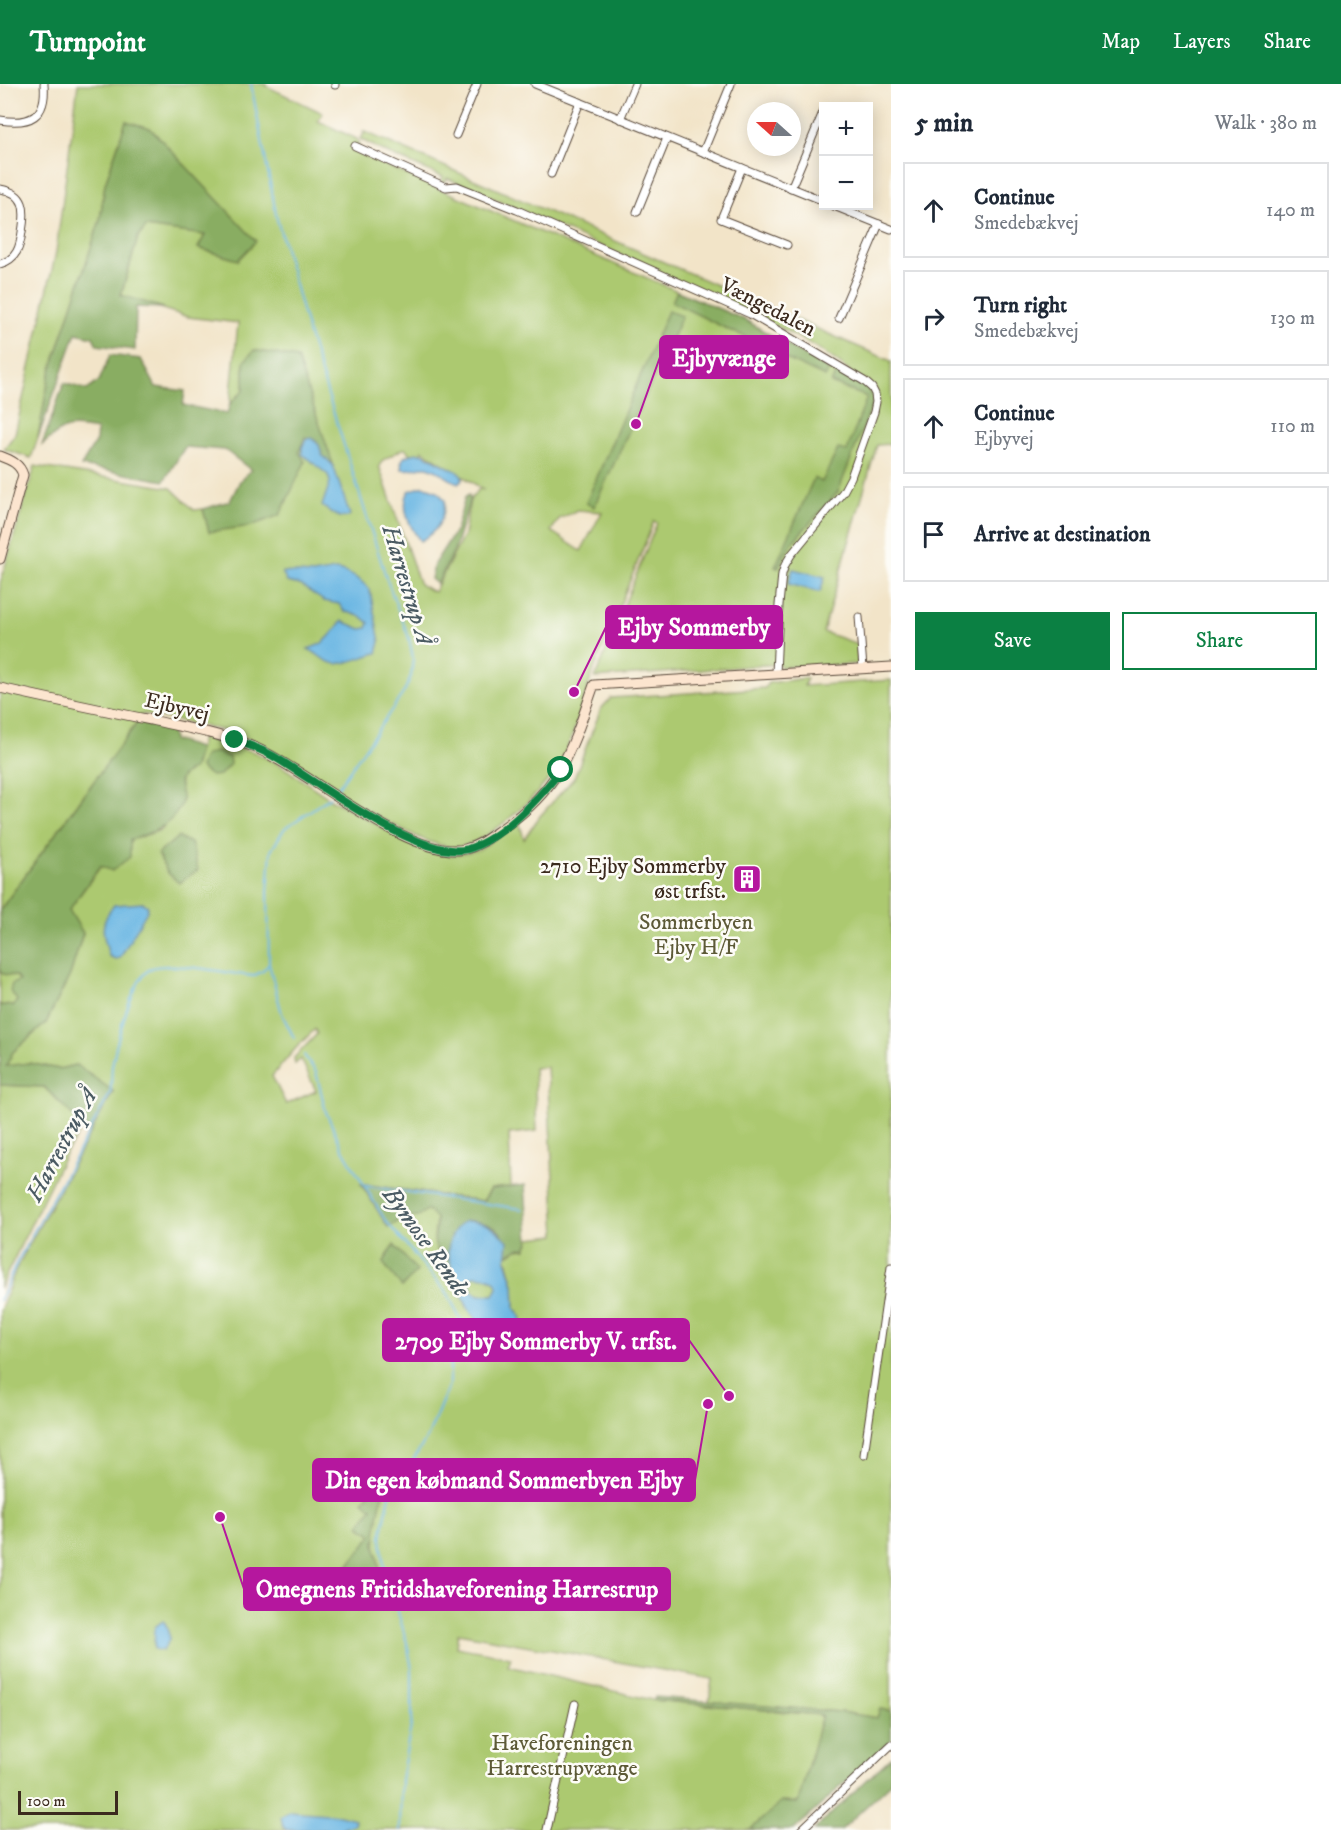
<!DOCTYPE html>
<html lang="en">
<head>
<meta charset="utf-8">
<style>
  :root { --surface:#fff; --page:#f2f2f3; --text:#1f2937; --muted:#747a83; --line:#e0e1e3; --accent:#0b8043 }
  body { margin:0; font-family:"IM FELL DW Pica",serif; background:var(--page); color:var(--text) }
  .controls { position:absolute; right:18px; top:18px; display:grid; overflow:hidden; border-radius:0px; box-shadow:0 3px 15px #0003 }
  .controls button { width:54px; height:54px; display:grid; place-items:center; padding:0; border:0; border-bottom:2px solid var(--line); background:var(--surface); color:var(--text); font:30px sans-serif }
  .compass { position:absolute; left:747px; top:18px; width:54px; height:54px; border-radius:50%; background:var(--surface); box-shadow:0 3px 15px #0003; rotate:291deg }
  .scale { position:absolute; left:18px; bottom:15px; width:100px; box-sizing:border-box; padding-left:6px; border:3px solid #3b2a1e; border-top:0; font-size:16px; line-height:21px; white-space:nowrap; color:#3b2a1e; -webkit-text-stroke:4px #fdfcf7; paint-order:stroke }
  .stop { position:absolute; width:18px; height:18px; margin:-14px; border:4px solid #0b8043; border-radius:50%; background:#fff }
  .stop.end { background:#0b8043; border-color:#fff; box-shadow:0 2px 6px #0008 }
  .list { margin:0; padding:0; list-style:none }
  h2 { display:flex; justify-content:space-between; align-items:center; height:78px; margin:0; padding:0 24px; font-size:26px }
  h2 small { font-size:20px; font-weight:400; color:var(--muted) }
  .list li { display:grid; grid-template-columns:39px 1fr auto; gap:18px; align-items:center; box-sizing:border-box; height:96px; margin:0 12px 12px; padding:0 12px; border:2px solid var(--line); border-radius:0px }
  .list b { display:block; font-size:22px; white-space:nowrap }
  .list p { margin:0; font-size:20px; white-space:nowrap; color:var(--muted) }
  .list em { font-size:20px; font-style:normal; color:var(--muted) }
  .actions { display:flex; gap:12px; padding:18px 24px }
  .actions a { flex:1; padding:14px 0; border:2px solid var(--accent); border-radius:0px; text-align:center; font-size:21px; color:var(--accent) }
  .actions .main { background:var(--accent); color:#fff }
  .icon { flex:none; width:33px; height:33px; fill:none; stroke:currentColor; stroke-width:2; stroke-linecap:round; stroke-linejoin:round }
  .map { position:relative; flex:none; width:891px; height:1746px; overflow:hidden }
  header { display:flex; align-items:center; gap:36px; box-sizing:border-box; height:84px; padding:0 30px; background:var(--accent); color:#fff }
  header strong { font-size:28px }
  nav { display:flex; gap:33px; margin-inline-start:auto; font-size:21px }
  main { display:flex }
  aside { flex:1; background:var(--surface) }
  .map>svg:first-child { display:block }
  .green { fill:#acc970; stroke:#747a47; stroke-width:1.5; fill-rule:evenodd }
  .forest { fill:#89ad62; stroke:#626c40; stroke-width:1.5 }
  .water { fill:#69b6e3; stroke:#527080; stroke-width:1.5; fill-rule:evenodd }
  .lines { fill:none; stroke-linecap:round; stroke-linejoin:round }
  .stream { stroke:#69b6e3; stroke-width:2 }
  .street-casing { stroke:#564638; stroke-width:9 }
  .secondary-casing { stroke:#564638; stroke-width:11 }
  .street { stroke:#fff; stroke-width:7 }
  .secondary { stroke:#fce5cf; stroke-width:9 }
  .route { stroke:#0b8043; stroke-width:8 }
  .labels { text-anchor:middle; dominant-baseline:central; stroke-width:5; stroke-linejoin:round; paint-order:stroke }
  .street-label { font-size:22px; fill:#3b2a1e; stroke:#fdfcf7 }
  .poi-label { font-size:22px; fill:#3b2a1e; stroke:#fdfcf7; text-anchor:end }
  .park-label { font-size:22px; fill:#5d5a37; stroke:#fdfcf7 }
  .water-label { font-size:24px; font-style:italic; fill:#4b5b63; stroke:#fdfcf7 }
  .leader { fill:none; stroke:#b5179e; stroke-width:2 }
  .callout-dot { fill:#b5179e; stroke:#fdfcf7; stroke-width:2 }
  .callout { fill:#b5179e; stroke:#b5179e; stroke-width:2 }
  .callout-label { font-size:24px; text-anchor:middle; font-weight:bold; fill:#fff }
</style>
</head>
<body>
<header>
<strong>Turnpoint</strong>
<nav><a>Map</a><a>Layers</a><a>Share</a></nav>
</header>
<main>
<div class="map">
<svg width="891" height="1746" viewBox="0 0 891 1746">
  <rect width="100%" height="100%" fill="#fdfcf7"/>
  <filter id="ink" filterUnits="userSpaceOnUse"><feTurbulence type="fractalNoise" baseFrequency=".0167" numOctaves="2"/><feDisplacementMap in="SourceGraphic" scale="12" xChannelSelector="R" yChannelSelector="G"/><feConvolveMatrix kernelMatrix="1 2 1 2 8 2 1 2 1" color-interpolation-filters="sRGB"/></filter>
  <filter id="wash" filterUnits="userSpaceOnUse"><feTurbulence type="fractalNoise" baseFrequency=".008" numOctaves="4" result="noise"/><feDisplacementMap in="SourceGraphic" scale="24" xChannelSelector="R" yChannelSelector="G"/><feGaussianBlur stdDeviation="1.35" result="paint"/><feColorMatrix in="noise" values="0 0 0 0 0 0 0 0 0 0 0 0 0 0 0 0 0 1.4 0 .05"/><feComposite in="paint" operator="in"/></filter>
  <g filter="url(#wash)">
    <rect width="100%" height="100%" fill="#f2e4c8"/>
    <g class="green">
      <path d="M78,0H266V2L323,29L318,37L357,55L361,71L745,236L866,307C838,263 748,230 700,208C617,168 532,131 447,94L445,99L441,97L443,93L389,70L360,55L364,50L363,47L891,277V360L877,361L823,548L858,560V580L781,583L779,580L595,594L657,439L654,437C635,485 615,533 596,580C582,615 576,654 555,686C540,711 483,764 453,763C438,762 423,756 410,749C382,735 354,720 327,702C307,689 287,674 266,663C229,644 184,638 143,630L0,826V499L35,382L171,404L194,426L203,425L209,448L299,368L305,353L316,357L324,376L297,274L244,278V306L230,320L238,239L188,233L121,212L138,153L146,143L205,151L198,164L238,176L126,37L105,100L100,136L49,293L38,354L31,374L4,365L15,350L56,168ZM402,365H406L410,370L422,369V366L484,406L479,405L470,416L464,451L434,508L420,501L379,382L383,376ZM577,426L602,428L581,467L551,447L559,435Z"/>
      <path d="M807,594L804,602L891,596V1627L880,1625L877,1634L841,1628L709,1618L712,1595L458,1549L456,1563L511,1573L508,1582L652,1616L822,1631L798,1719L770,1746H0V1227L16,1185L113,1008L76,981L59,985L29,979L5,983L13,968L46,939L70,891L83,849L68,827L101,782L112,786L130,756L161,746L182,715C178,697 177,693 194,684L202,654L254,668L280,681L332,716L405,756L433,769L453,771L479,766L519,737L524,755L540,732L574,694L601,625L611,614L765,604L768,599ZM315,945L317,950L294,974L295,980L301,975L316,1007L286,1020L272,992L296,964ZM547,983L556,1151L530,1154L526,1165C518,1162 513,1168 506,1172L514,1201L515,1225L519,1228L480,1240L466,1221L459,1198L450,1195C455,1172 448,1181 438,1167C431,1157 436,1145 436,1134L427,1126L417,1133H399L388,1143L362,1100L483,1117L491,1105L511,1103L509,1050L537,1047L534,984ZM384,1403L378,1432L375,1461L381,1491L365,1495L372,1451V1424L363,1417Z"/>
      <path d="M0,886L3,890L16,892L19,897L17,916L14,922L0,921Z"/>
      <path d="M0,1001L44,1003L84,1042L64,1072L0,1204Z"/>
      <path d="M474,1192C484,1193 495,1192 498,1204L494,1211H479L472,1207L468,1194Z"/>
    </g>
    <g class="forest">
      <path d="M126,37L150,44L256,157L238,176L198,164L205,151L146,143L138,153L121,211L164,224L136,223L135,266L97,261L93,253L76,249L38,354L49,293L100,136L105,100Z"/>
      <path d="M677,207L745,236L772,252L768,261L731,247L672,218Z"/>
      <path d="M668,227L682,232L594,423L586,419Z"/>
      <path d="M779,256L829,286L825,293L773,269Z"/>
      <path d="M254,266L297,274L333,380L324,376L316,357L305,353L299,368L305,378L280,431L251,442L209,448L203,425L230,417L240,397L251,386L225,366L185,363L164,397L81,382L96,357L97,346C66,341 66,341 42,361L64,299L87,306L99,297L110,271L141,275L156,303L185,307L183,321L227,330L230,320L244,306V278Z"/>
      <path d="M838,286L869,304V309L875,313L838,408L791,460L778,484L775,483L814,394L822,398L838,365L847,367L867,313L831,299Z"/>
      <path d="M469,411L470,416L454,467L437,500L431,495L434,480L456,446L465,413Z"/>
      <path d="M139,636L171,647L173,656L199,664L194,684C165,699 189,705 180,723C169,744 151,749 130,756V773L112,787L100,782L69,826L83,849L70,891L46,939L13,968L6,982L29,979L59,985L76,981L113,1007L90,1048L44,1003L0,1001V921L14,922L17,916L10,907L12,900L19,897L16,892L3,890L0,886V826Z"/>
      <path d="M217,668L229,673L230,680L220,691L211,692L200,684C203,672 204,670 217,668Z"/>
      <path d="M178,753L191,759L198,786L179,799L167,788L158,770Z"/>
      <path d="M361,1100L483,1117L491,1105L525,1101L529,1158L526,1165C518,1162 513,1168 506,1172C506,1167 508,1162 506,1157C501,1142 481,1137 467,1137L448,1166L449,1176C426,1159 437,1158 436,1134L427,1126L417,1133H399L398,1138L388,1143Z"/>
      <path d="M394,1161L417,1187L402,1203L383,1179Z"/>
      <path d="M377,1399L384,1403L378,1432L375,1461L381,1491L376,1517L354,1509L364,1495L348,1482L372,1451L359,1441L372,1424L363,1417Z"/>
      <path d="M655,1613L839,1628L877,1634L880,1625L891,1627V1656L794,1746H750L781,1718L798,1719L822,1631L654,1616Z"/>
      <path d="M891,1673V1699L841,1746H814Z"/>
    </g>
    <g class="water">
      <path d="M312,354L319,361L322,371L333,381L350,431C342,438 330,428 322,422L330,398L328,391L302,370V363L307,355Z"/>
      <path d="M422,369L460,389L463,394L459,399C447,396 439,385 427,383C418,382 411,387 402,385C398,371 411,369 422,369Z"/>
      <path d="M423,402L437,407L445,416C445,435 436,449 420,457C410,443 400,423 409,407Z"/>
      <path d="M793,485L825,493L820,508L788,500Z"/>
      <path d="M336,486C348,488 363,496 370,507L380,558L377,569C363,572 341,584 329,578C321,575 316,568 308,565C312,563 318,562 322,559C330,554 336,544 342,537L361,545L367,544L369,539L362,533L344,527L339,520L324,517L300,501L287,498L282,488L313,490Z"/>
      <path d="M143,819L148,822L147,827L120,874L115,875L109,872C103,850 98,841 114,821Z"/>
      <path d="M467,1137C485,1137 496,1144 508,1157L506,1176L514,1201L515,1225L522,1234L516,1244C481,1253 466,1229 459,1198L450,1195V1191L453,1189C452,1182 449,1176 448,1169C448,1157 455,1139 467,1137ZM474,1192C484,1193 495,1192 498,1204L494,1211H479L472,1207L468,1194Z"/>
      <path d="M163,1537L165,1539L170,1554L163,1567L154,1565L155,1543Z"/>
      <path d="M289,1727L340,1731L355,1735L354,1740L340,1746H287L283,1743L281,1733Z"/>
    </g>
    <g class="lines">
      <g class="stream">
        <path d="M251,0L277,135L308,248L387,496L409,554L413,574L411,592L404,608L334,709"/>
        <path d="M269,880L282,930L294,954"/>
        <path d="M304,971L316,988L326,1028L342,1064L385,1136L448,1210L462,1239L450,1278V1298L428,1352L402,1394L394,1393L381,1453L384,1480L407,1559L412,1585V1636L401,1696L400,1746"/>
        <path d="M366,1102L522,1125"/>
        <path d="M0,1216L17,1178L110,1010C112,1000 111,991 112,982C116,961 132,892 152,884C169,877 232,890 253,892L263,887L269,880L268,807L271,767L284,745L330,713"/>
      </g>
    </g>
  </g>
  <g filter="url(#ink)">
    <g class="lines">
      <g class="street-casing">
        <g id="street">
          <path d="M535,0L824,117"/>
          <path d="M335,1V0"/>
          <path d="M620,35L635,0"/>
          <path d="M0,36C30,41 47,33 44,0"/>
          <path d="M456,51L477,0"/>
          <path d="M355,62L446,103L457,102L517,126L750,230L864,297L872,304L875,310L876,318L874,328L851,393L843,408L791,471L785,481L782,490L779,521L776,590"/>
          <path d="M703,68L731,0"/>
          <path d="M742,84L721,135L787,161"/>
          <path d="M551,90L580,18"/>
          <path d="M791,104L824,26"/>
          <path d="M0,105C26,109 26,126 22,148C20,163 17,175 0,180"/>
          <path d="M834,122L891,145"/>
          <path d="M637,128L667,54"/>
          <path d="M839,234L879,140"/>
          <path d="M859,533L863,584"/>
          <path d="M864,1371L891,1183"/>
          <path d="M547,1746L575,1620"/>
          <path d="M801,1746L891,1661"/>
        </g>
      </g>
      <g class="secondary-casing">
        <g id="secondary">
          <path d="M0,372C11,376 20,380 23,391L0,475"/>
          <path d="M0,604C50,615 101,626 151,636C186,644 223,650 256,664C308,686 410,777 465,765C480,762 492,751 504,743C562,703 572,663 594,601L891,583"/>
        </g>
      </g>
      <use href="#street" class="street"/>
      <use href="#secondary" class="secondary"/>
    </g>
  </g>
  <g class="lines" filter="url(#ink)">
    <path class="route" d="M235,656C248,661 261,665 273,672C315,696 420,778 468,765C503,754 539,714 561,686"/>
  </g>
  <defs>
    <g id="building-square" transform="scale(1.5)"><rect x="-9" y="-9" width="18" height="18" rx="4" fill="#b5179e" stroke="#fdfcf7"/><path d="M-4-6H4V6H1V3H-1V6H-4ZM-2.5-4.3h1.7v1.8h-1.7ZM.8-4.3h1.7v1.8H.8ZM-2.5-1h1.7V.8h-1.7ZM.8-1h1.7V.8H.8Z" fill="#fff"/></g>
  </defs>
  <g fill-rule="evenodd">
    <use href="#building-square" x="747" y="795"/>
  </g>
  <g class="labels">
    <g class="street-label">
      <text transform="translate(768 223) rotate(27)">Vængedalen</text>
      <text transform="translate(177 623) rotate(13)">Ejbyvej</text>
    </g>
    <g class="poi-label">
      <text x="726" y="782">2710 Ejby Sommerby<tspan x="726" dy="25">øst trfst.</tspan></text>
    </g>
    <g class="park-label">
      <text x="696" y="838">Sommerbyen<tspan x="696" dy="25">Ejby H/F</tspan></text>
      <text x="562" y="1659">Haveforeningen<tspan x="562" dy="25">Harrestrupvænge</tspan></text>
    </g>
    <g class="water-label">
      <text transform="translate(407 501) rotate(73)">Harrestrup Å</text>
      <text transform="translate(62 1061) rotate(-62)">Harrestrup Å</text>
      <text transform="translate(426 1158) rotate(54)">Bymose Rende</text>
    </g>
  </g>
  <path class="leader" d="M636 340L660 273M574 608L606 543M729 1312L689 1256M708 1320L695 1396M220 1433L244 1505"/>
  <g class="callout-dot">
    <circle cx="636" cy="340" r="6"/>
    <circle cx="574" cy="608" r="6"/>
    <circle cx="729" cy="1312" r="6"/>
    <circle cx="708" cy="1320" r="6"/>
    <circle cx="220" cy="1433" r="6"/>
  </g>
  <g class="callout">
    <rect x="660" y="252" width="128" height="42" rx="6"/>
    <rect x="606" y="522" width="176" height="42" rx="6"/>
    <rect x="383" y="1235" width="306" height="42" rx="6"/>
    <rect x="313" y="1375" width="382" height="42" rx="6"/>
    <rect x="244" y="1484" width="426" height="42" rx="6"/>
  </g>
  <g class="callout-label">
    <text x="724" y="282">Ejbyvænge</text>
    <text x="694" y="551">Ejby Sommerby</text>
    <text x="536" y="1265">2709 Ejby Sommerby V. trfst.</text>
    <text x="504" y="1404">Din egen købmand Sommerbyen Ejby</text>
    <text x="457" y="1513">Omegnens Fritidshaveforening Harrestrup</text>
  </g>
</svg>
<div class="controls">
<button>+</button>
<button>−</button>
</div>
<svg class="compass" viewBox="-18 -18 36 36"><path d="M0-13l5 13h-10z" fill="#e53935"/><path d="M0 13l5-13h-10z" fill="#747a83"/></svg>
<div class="scale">100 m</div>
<div class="stop" style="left:561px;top:686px"></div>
<div class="stop end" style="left:235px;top:656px"></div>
</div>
<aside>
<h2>5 min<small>Walk · 380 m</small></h2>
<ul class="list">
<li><svg class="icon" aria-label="ahead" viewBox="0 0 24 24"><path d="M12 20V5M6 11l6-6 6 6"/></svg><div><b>Continue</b><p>Smedebækvej</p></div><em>140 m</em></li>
<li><svg class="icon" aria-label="right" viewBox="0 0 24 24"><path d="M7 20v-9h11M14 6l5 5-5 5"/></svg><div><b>Turn right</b><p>Smedebækvej</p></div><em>130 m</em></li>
<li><svg class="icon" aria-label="ahead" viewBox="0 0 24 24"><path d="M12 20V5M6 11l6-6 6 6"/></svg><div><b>Continue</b><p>Ejbyvej</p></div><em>110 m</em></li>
<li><svg class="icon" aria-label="arrive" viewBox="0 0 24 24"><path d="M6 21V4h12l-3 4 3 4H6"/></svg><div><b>Arrive at destination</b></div></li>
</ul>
<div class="actions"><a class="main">Save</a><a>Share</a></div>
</aside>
</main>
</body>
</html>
